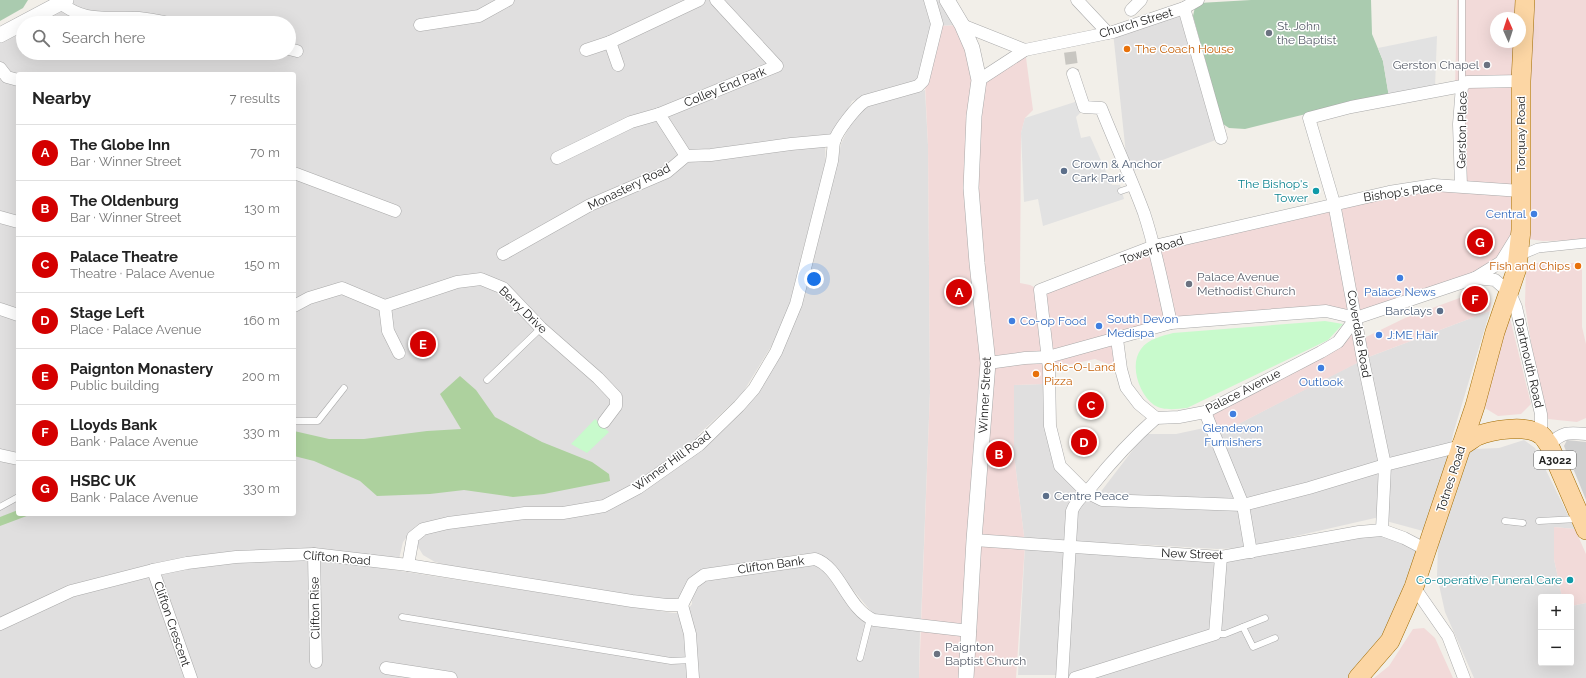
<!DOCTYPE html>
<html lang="en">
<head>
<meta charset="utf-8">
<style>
  :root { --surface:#fff; --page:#f2f2f2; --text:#222; --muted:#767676; --line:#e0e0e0; --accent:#d40000 }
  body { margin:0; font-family:Raleway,sans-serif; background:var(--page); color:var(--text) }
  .controls { position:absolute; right:12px; bottom:12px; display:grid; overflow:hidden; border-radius:4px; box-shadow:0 4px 16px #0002 }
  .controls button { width:36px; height:36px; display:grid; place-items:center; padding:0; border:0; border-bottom:1px solid var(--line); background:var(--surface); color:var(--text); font:20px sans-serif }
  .compass { position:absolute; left:1490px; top:12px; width:36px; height:36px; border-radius:50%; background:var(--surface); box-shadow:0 4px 16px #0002; rotate:357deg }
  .you { position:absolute; left:814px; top:279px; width:14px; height:14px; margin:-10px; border:3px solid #fff; border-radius:50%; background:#1a73e8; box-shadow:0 0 0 6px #1a73e833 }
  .badge { display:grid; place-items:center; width:26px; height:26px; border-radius:50%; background:var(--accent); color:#fff; font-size:13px; font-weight:700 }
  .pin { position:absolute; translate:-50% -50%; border:2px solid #fff; box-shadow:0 1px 4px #0006 }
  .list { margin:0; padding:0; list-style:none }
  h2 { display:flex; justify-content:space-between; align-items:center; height:52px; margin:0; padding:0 16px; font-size:17px }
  h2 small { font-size:13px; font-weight:400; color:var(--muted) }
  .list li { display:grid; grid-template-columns:26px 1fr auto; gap:12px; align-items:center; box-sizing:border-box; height:56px; padding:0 16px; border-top:1px solid var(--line) }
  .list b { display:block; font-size:15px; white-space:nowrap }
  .list p { margin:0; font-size:13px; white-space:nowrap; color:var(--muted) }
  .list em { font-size:13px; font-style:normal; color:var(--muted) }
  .icon { flex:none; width:22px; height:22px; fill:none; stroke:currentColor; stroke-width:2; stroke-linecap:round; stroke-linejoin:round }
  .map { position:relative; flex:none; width:1586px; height:678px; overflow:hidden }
  .search { position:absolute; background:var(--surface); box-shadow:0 4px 16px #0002; left:16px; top:16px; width:280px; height:44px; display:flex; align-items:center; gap:10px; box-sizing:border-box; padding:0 14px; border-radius:22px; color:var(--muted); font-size:15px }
  .panel { position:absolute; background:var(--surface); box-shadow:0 4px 16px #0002; left:16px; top:72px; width:280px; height:444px; border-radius:4px }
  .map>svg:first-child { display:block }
  .residential { fill:#e0dfdf; fill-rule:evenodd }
  .commercial { fill:#f2dad9 }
  .religious { fill:#d0d0d0 }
  .forest { fill:#add19e }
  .cemetery { fill:#aacbaf }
  .park { fill:#c8facc }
  .parking { fill:#e2e2e2 }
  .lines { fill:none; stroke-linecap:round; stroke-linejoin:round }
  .minor-tunnel { stroke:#c8c6c1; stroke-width:12; stroke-dasharray:12 6; stroke-linecap:butt }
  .service-casing { stroke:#a9a9a9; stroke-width:7 }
  .pedestrian-casing { stroke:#a9a9a9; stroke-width:10 }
  .minor-casing { stroke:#a9a9a9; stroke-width:13 }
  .tertiary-casing { stroke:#a9a9a9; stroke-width:16 }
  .primary-casing { stroke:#a06b00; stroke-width:20 }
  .service { stroke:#fff; stroke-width:6 }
  .pedestrian { stroke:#fff; stroke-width:9 }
  .minor { stroke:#fff; stroke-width:12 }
  .tertiary { stroke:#fff; stroke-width:15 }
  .primary { stroke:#fcd6a4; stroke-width:19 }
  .worship-dot { fill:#6b7280; stroke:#fff; stroke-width:1.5 }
  .food-dot { fill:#e8710a; stroke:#fff; stroke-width:1.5 }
  .service-dot { fill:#5c6f8a; stroke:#fff; stroke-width:1.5 }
  .culture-dot { fill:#0f9aa8; stroke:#fff; stroke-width:1.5 }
  .shop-dot { fill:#3f7fe0; stroke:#fff; stroke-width:1.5 }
  .labels { text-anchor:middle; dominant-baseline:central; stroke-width:3; stroke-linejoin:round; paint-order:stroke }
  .shield { fill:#fff; stroke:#646464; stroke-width:1 }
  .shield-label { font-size:11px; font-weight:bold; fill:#222 }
  .street-label { font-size:12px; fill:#222; stroke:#fff }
  .worship-label { font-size:12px; fill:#5b616d; stroke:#fff; text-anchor:start }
  .food-label { font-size:12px; fill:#c56008; stroke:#fff; text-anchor:start }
  .service-label { font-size:12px; fill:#4e5e75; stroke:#fff; text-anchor:start }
  .culture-label { font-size:12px; fill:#0d838f; stroke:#fff; text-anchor:end }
  .shop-label { font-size:12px; fill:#366cbe; stroke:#fff }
</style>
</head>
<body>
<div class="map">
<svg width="1586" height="678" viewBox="0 0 1586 678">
  <rect width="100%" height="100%" fill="#f2efe9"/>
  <g class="residential">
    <path d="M57,0H947L962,25L935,26L920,79L915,84L887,90L852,101L842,121L825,146L826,169L802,253L795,290L783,327L742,394L698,435L701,439L660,468L602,504L416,526L403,542L399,559L357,553L355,564L673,613H685L692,604V598L697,587L707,580L811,564L820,567L865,622L871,625L920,630L919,678H0V35ZM23,23H289V53H23ZM18,74H294V514H18Z"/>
    <path d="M1184,8L1221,138L1128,173L1113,32Z"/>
    <path d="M925,90L928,145L930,392L921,620L874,615L829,561L817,554H803L702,570L689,578L680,597L669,602L458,568L435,562L423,555L417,545L418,537L428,531L454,528L455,525L535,516L571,517L642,491L756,391L813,248L831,190L841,144L851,122L866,105Z"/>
    <path d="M1490,311L1453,434L1450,453L1423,531L1375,518L1244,548L1217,549L1135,544L1067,542L1058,675H1018L1025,544L1014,455V385L1043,384L1044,425L1063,460L1096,498L1145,434H1176L1204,428L1211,438L1366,358Z"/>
    <path d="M1524,440L1535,448L1575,529L1554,527V559L1562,597H1541V663H1571V606L1586,603V678H1474L1445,612L1437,576L1438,546L1468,453L1474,449L1499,448Z"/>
    <path d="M1382,530L1427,550L1414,587L1358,678H1062L1069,547L1221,557Z"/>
  </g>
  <g class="commercial">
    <path d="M1457,0H1516L1515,18H1496V42H1515L1521,230L1501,262L1357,318L1363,360L1215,436L1205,412L1321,352L1356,319L1326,311L1171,323L1117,339L1121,369L1095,359L1049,369L1043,384L1014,385V455L1025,544L1016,678H919L930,392L928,145L925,83L940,26L962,25L979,80L1025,50L1033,110L1025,118L1021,133L1020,283L1030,285L1040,290L1154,246L1334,203L1461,186V92H1455Z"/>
    <path d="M1535,0H1586V240L1543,241L1528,239L1529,74Z"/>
    <path d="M1526,263H1582V327L1586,344V418L1577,422L1548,419L1534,361L1525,305Z"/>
    <path d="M1476,292L1486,294L1491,303L1490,311L1366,358L1362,339L1405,318Z"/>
    <path d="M1508,310L1531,404L1521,414L1498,416L1480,405Z"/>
    <path d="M1554,527L1575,529L1586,554V603L1571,606V597H1562L1554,559Z"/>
    <path d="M1424,628L1435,638L1453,678H1374L1389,666L1413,629Z"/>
  </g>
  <path class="religious" d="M1567,440L1586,442V500L1564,446Z"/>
  <g class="forest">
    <path d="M460,376L476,390L495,417L542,442L592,462L609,474L610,481L544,494L513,497L464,490L430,494L377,496L360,481L314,461L294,456V431L329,439H364L427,431L461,429L440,394Z"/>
    <path d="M18,510V514H32L0,526V517Z"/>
  </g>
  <g class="cemetery">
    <path d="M0,0H28L23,8L0,21Z"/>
    <path d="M1251,0H1371L1372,34L1383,61L1389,97L1306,114L1245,129L1229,128L1223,124L1193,16L1195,7L1199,3Z"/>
  </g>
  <g class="park">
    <path d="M1325,321L1343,324L1328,340L1187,408C1177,409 1163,411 1154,405C1139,394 1129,365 1141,349C1148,339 1162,336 1173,333Z"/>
    <path d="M595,419L609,432L587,453L571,444Z"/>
  </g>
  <g class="parking">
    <path d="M1437,36L1435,87L1389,97L1383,61L1378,48Z"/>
    <path d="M1078,101L1080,113L1076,117L1081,138L1090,136L1112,185H1120L1124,199L1043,226L1038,199L1024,202L1021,133L1025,118Z"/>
  </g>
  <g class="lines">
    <path class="minor-tunnel" d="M1070,52L1073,74"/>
    <g class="service-casing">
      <g id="service">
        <path d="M1462,86V0"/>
        <path d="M1121,191L1133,187"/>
        <path d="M487,380L541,328"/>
        <path d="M294,421H318L344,388"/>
        <path d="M0,507L18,497"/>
        <path d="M1505,521L1523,523"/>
        <path d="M1539,521L1578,519"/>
        <path d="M402,617L671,661L692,660"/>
        <path d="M1243,627L1253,647L1275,638"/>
        <path d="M1215,634H1225L1265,618"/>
        <path d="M860,658L870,618"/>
      </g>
    </g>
    <g class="pedestrian-casing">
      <path id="pedestrian" d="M1519,256L1538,248L1586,243"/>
    </g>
    <g class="minor-casing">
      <g id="minor">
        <path d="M57,0C84,24 106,16 139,18C149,19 159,21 169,23"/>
        <path d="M1077,0L1108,33"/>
        <path d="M1184,8L1221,138"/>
        <path d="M1131,10L1141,0"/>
        <path d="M420,25L479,16L508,0"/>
        <path d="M962,25L1025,50"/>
        <path d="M289,49L297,51"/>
        <path d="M586,50L610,42"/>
        <path d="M618,65L610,42L699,0"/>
        <path d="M0,68L7,77L18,80"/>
        <path d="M1073,74L1084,107L1101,108C1115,143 1131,178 1144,213C1156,249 1163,287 1171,323"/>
        <path d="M979,80L1025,50L1113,32L1184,8L1198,0"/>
        <path d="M686,156L659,114L777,66L716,0"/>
        <path d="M557,158L631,122L659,114"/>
        <path d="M294,173L395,211"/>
        <path d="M1461,186L1459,124L1462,86"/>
        <path d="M0,217L18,222"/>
        <path d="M503,254L590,205L667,172L686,156L711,155L791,144L835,140"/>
        <path d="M1475,278L1495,280L1510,293L1516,307L1541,414V434"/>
        <path d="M294,306L309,298L342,288L385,306L457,282L481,279L503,288L541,328L598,378L616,397V406L604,422"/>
        <path d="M385,306L388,331L399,353"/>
        <path d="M0,309L18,315"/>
        <path d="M1356,318L1475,278L1501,262L1517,236"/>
        <path d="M988,363L1025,358L1048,357L1171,323L1326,311L1356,318L1338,342L1321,352L1205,412L1179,417L1156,418L1139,404L1126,387L1121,369L1117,339"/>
        <path d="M1205,412L1243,505L1251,552"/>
        <path d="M1549,445C1562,432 1568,432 1586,434"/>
        <path d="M1461,446L1385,465L1309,488L1243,505L1102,500L1086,492L1060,466L1050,426L1049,369L1040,290L1154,246L1389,192L1434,185L1521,191"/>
        <path d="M0,455L18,459"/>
        <path d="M1382,530L1385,465L1363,360L1334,203L1309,118L1351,107L1462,86L1467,82L1521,81"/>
        <path d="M974,540L1221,557L1359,532L1382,530L1404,538L1427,550"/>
        <path d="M314,554L316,662"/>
        <path d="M408,565L413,537L423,529L448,523L525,513H563L604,506L638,488L699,445L739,406L754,389L776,352L796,304L832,161C833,155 833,148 834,142C837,131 856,107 865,101L918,86L923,81L937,24L930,0"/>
        <path d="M153,570L191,678"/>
        <path d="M1414,587L1448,636L1464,678"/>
        <path d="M682,605L693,583L704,575L815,559C840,567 848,610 874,620L970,631"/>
        <path d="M682,605L690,634L693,678"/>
        <path d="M0,624L71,591L153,570L187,563L236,557L314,554L408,565L632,601L667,605H682"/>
        <path d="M386,668L451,678"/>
        <path d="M1062,678L1072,511C1076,500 1084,495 1091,487C1111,462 1132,439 1156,418"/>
        <path d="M1075,678L1215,634L1221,557"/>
      </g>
    </g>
    <g class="tertiary-casing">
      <g id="tertiary">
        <path d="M947,0L962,25L972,48L979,80L974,116L971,188L977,263L988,363L974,540L966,678"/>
        <path d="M0,35L66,0"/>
      </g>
    </g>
    <g class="primary-casing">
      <g id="primary">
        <path d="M1461,446C1467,443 1472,439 1477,436C1491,430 1528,424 1541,435C1544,437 1546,441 1549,445L1586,530"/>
        <path d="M1358,678L1390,641L1414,587L1475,406L1495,332L1517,268L1521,230V81L1525,0"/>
      </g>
    </g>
    <use href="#service" class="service"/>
    <use href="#pedestrian" class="pedestrian"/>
    <use href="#minor" class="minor"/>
    <use href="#tertiary" class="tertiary"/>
    <use href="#primary" class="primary"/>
  </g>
  <g class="worship-dot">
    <circle cx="1269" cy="33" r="4"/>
    <circle cx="1487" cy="65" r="4"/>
    <circle cx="1189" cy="284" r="4"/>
    <circle cx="937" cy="654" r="4"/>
  </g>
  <g class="food-dot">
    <circle cx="1127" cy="49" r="4"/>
    <circle cx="1578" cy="266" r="4"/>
    <circle cx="1036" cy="374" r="4"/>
  </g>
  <g class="service-dot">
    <circle cx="1064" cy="171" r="4"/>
    <circle cx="1440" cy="311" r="4"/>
    <circle cx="1046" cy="496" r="4"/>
  </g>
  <g class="culture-dot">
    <circle cx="1316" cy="191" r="4"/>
    <circle cx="1570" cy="580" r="4"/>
  </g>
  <g class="shop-dot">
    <circle cx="1534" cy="214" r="4"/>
    <circle cx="1400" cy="278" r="4"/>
    <circle cx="1012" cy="321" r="4"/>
    <circle cx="1099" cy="326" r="4"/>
    <circle cx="1379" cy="335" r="4"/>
    <circle cx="1321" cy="368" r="4"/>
    <circle cx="1233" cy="414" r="4"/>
  </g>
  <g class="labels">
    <rect class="shield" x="1534" y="451" width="42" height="18" rx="3"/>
    <g class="shield-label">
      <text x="1555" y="460">A3022</text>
    </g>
    <g class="street-label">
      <text transform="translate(1136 23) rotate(-17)">Church Street</text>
      <text transform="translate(725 87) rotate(-22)">Colley End Park</text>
      <text transform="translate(1462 130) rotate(-89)">Gerston Place</text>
      <text transform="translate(1521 134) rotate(-90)">Torquay Road</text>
      <text transform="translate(629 187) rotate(-26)">Monastery Road</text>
      <text transform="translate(1403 192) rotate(-8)">Bishop's Place</text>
      <text transform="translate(1152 250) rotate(-18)">Tower Road</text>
      <text transform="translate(523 310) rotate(44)">Berry Drive</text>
      <text transform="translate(1359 334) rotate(80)">Coverdale Road</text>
      <text transform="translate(1529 363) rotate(77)">Dartmouth Road</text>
      <text transform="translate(1243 391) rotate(-27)">Palace Avenue</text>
      <text transform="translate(985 395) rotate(-87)">Winner Street</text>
      <text transform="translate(672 461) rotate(-36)">Winner Hill Road</text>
      <text transform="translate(1451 479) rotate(-72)">Totnes Road</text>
      <text transform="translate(1192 554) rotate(2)">New Street</text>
      <text transform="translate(337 558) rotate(5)">Clifton Road</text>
      <text transform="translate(771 565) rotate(-8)">Clifton Bank</text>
      <text transform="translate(315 608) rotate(-91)">Clifton Rise</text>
      <text transform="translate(172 624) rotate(71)">Clifton Crescent</text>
    </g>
    <g class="worship-label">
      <text x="1277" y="26">St. John<tspan x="1277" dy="14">the Baptist</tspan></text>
      <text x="1479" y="65" text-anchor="end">Gerston Chapel</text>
      <text x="1197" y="277">Palace Avenue<tspan x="1197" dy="14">Methodist Church</tspan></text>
      <text x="945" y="647">Paignton<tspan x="945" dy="14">Baptist Church</tspan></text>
    </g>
    <g class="food-label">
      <text x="1135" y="49">The Coach House</text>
      <text x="1570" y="266" text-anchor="end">Fish and Chips</text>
      <text x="1044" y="367">Chic-O-Land<tspan x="1044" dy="14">Pizza</tspan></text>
    </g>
    <g class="service-label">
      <text x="1072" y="164">Crown &amp; Anchor<tspan x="1072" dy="14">Cark Park</tspan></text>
      <text x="1432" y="311" text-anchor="end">Barclays</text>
      <text x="1054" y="496">Centre Peace</text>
    </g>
    <g class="culture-label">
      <text x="1308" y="184">The Bishop's<tspan x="1308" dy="14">Tower</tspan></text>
      <text x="1562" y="580">Co-operative Funeral Care</text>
    </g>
    <g class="shop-label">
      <text x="1526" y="214" text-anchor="end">Central</text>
      <text x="1400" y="292">Palace News</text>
      <text x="1107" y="319" text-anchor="start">South Devon<tspan x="1107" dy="14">Medispa</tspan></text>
      <text x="1020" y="321" text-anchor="start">Co-op Food</text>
      <text x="1387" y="335" text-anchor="start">J:ME Hair</text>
      <text x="1321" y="382">Outlook</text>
      <text x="1233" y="428">Glendevon<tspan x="1233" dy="14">Furnishers</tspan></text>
    </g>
  </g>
</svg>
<div class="controls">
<button>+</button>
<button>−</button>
</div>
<svg class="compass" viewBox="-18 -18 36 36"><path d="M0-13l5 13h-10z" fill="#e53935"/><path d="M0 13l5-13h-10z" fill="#767676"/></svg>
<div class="you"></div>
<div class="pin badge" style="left:959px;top:292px">A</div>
<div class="pin badge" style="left:999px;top:454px">B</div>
<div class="pin badge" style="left:1091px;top:405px">C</div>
<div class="pin badge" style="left:1084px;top:442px">D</div>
<div class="pin badge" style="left:423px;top:344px">E</div>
<div class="pin badge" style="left:1475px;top:299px">F</div>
<div class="pin badge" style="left:1480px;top:242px">G</div>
<div class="search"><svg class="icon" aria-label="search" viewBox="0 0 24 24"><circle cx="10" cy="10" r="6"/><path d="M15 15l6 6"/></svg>Search here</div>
<section class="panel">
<h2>Nearby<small>7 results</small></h2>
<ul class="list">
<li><span class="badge">A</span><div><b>The Globe Inn</b><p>Bar · Winner Street</p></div><em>70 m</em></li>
<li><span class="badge">B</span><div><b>The Oldenburg</b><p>Bar · Winner Street</p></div><em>130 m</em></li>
<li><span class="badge">C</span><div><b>Palace Theatre</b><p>Theatre · Palace Avenue</p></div><em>150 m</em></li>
<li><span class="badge">D</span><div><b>Stage Left</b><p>Place · Palace Avenue</p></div><em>160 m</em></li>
<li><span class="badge">E</span><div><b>Paignton Monastery</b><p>Public building</p></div><em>200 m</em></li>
<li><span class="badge">F</span><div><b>Lloyds Bank</b><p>Bank · Palace Avenue</p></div><em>330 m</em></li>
<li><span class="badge">G</span><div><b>HSBC UK</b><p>Bank · Palace Avenue</p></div><em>330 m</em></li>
</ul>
</section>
</div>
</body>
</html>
